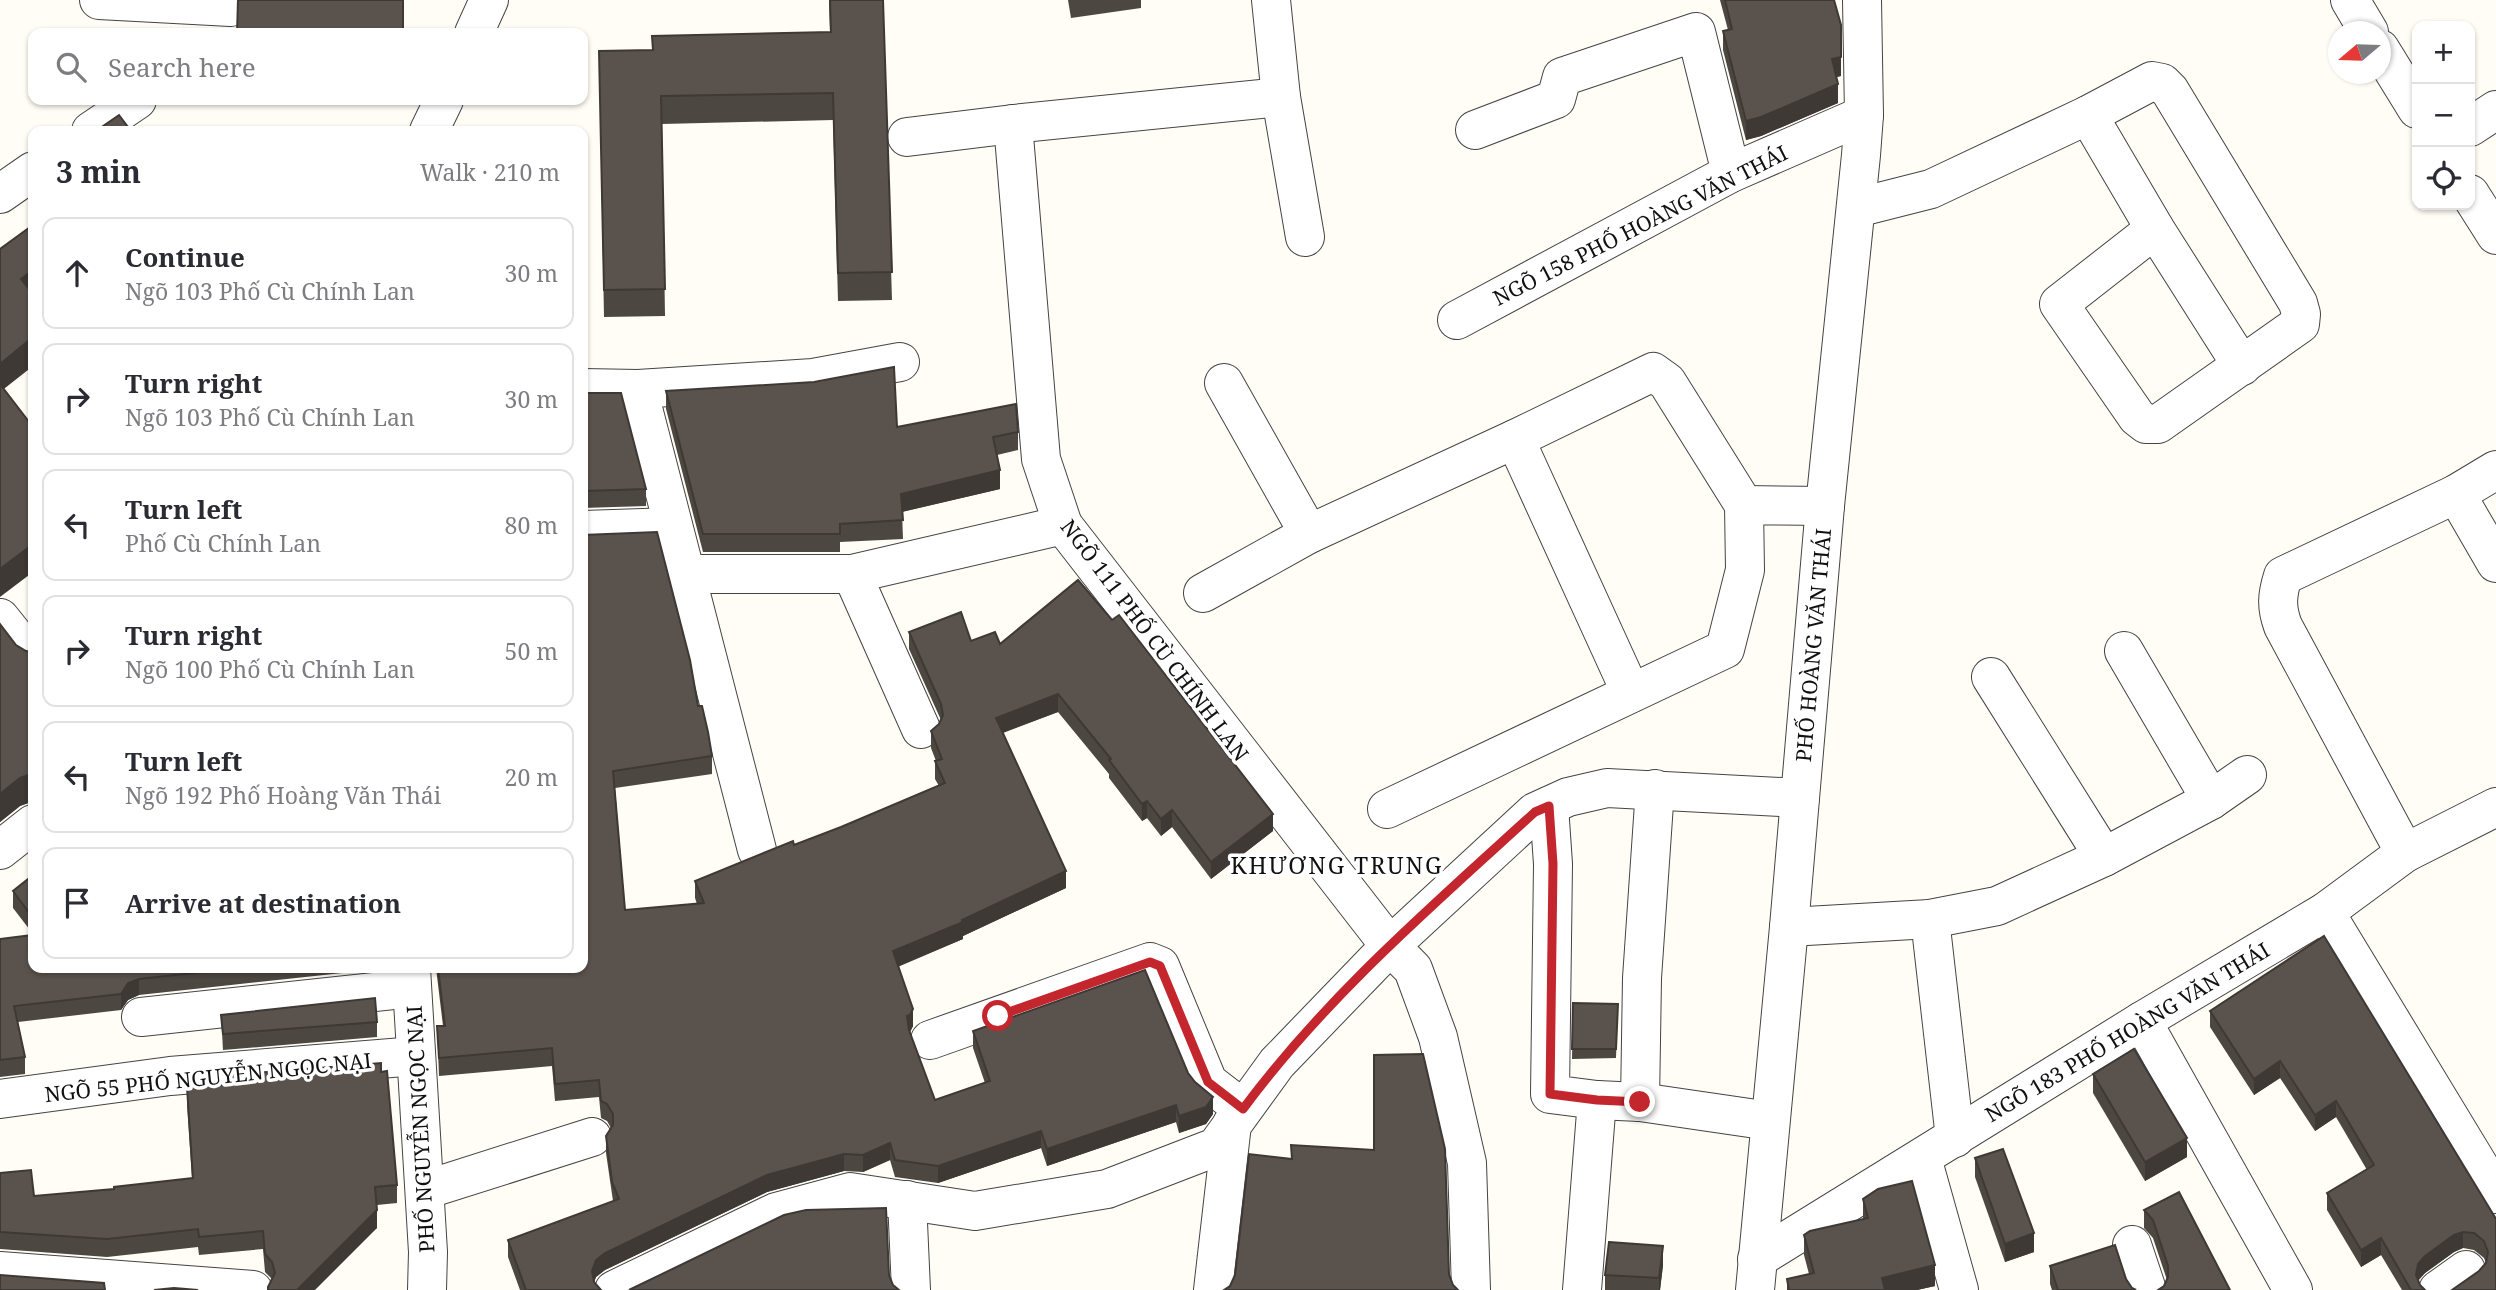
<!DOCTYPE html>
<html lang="en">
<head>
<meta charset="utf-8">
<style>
  :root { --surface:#fff; --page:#f2f2f3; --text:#2b2b33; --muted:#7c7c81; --line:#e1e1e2 }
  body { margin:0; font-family:"Noto Serif",serif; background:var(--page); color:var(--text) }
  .controls { position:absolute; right:21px; top:21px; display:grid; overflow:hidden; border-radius:14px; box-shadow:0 2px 5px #0004 }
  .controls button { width:63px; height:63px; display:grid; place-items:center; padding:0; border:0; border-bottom:2px solid var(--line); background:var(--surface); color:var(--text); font:35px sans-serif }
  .compass { position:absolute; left:2328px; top:21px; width:63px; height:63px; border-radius:50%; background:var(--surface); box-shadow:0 2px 5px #0004; rotate:251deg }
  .stop { position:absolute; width:21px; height:21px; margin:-16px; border:5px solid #c4262e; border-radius:50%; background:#fff }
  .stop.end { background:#c4262e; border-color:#fff; box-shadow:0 2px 7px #0008 }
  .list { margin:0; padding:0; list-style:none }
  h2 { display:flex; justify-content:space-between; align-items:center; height:91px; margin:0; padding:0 28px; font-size:30px }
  h2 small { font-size:23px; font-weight:400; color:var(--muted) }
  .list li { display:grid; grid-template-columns:46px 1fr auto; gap:21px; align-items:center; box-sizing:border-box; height:112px; margin:0 14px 14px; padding:0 14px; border:2px solid var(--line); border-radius:14px }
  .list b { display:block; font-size:26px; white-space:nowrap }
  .list p { margin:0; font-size:23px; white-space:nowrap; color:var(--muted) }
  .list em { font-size:23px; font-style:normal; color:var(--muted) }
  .icon { flex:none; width:38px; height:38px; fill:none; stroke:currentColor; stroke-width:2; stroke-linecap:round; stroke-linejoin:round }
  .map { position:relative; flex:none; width:2496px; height:1290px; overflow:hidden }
  .search { position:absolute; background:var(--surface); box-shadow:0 2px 5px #0004; left:28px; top:28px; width:560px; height:77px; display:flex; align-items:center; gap:18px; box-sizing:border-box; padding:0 24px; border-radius:14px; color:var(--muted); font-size:26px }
  .panel { position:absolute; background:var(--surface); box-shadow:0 2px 5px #0004; left:28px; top:126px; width:560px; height:847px; border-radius:14px }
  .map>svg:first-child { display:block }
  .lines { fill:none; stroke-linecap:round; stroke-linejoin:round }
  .minor-casing { stroke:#444; stroke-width:40 }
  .minor { stroke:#fff; stroke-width:38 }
  .wall { fill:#4d4742 }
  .shaded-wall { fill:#3f3936 }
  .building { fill:#5a524d; stroke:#3f3936; stroke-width:2 }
  .route { stroke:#c4262e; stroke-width:9 }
  .labels { text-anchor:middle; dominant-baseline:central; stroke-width:7; stroke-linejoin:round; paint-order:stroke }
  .street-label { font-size:21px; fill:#111; stroke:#fff }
  .neighbourhood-label { font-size:23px; letter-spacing:2px; fill:#111; stroke:#fff }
</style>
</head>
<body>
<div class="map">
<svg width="2496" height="1290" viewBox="0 0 2496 1290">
  <rect width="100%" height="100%" fill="#fffdf5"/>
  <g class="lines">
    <g class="minor-casing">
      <g id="minor">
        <path d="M99,0L231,7"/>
        <path d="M1271,0L1281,97L1305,237"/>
        <path d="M2350,0L2369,32"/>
        <path d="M474,33L489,0"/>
        <path d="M2380,49L2417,109"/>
        <path d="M2088,115L2152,81L2162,83L2170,91L2298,303L2301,314L2300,324L2158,424H2146L2137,417L2059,304L2155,229"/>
        <path d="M1013,124L1041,459L1063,525L1390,946L1413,969L1438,1037L1467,1163L1471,1290"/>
        <path d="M2470,127L2496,110"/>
        <path d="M1475,130L1556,99L1562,77L1696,32L1731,173"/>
        <path d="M91,131L137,100"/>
        <path d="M429,131L444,100"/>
        <path d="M907,137L1013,124L1281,97"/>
        <path d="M0,194L33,171"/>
        <path d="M2470,194L2496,235"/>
        <path d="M1856,208L1931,189L2088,115L2155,229L2242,366"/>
        <path d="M1457,320L1731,173L1864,115"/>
        <path d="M1224,383L1309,534"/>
        <path d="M583,388L638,389L813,378L900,362"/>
        <path d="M638,389L757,850"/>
        <path d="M1515,439L1631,693"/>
        <path d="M2456,494L2496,563"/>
        <path d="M583,530L673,527"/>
        <path d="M686,574H852L921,729"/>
        <path d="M852,574L1063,525"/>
        <path d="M1203,593L1309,534L1515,439L1653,372L1667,382L1744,505"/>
        <path d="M0,618L33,659"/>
        <path d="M2124,651L2211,800"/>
        <path d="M1991,677L2104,857"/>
        <path d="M1549,806L1553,864L1550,1094L1597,1100L1640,1102L1770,1121"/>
        <path d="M1387,809L1725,649L1745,570L1744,505L1825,506"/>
        <path d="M0,850L33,824"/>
        <path d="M2405,853L2283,626C2276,607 2277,595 2283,576L2456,494L2496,470"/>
        <path d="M2325,912L2496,1194"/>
        <path d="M1930,919L1955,1138"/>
        <path d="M1789,927L1930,919L1997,906L2104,857L2211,800L2247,775"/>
        <path d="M411,968L428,1252L427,1290"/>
        <path d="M141,1017L412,988"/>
        <path d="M2142,1021L2293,1290"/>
        <path d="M930,1040L1150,962L1160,966L1208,1082L1243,1109"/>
        <path d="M0,1099L170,1076L416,1056"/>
        <path d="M1640,1102L1642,978L1655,789"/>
        <path d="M1922,1158L1959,1290"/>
        <path d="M425,1190L592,1137"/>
        <path d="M907,1200L911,1290"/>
        <path d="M2132,1245L2147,1290"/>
        <path d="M1757,1259L2142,1021L2325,912L2405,853L2496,807"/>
        <path d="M0,1271L253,1290"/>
        <path d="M614,1290L776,1212L850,1192L975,1211L1107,1189L1216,1147L1277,1063L1390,946L1535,812L1568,797L1607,788L1800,798"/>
        <path d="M1213,1290L1232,1124"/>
        <path d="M1582,1290L1597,1100"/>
        <path d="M1755,1290L1789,927L1825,506L1861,155L1864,115L1862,0"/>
        <path d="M2438,1290L2466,1270"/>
      </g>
    </g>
    <use href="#minor" class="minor"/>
  </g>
  <g class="wall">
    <path d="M829,0H883L892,300L838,301L833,120L662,124L665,316L604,317L599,51L652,50L830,32Z"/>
    <path d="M1068,0H1141V8L1071,18Z"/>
    <path d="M1720,0H1834L1841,76L1836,77L1838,103L1761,136L1746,140L1723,50V31L1728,30Z"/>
    <path d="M666,391L897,427L1018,432V450L997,455L1000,489L902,512L903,539L840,542V552H703L666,409Z"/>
    <path d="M583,393L646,489V506L583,508Z"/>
    <path d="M583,535L698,706L712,756V774L615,788L625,910L697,904L695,898V881L841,827L939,786L935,779V761H936L931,748V731L939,724L941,720L909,649V632L1000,644L1273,831L1211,879L1172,827L1161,836L1147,818L1142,821L1109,778V774L1058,712L1003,733L1066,888L963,936V939L898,966L913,1026L910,1032L935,1100L985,1083L973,1048V1031L1188,1073L1213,1114L1206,1124L1179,1133L1176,1122L1047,1166L1041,1148L938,1183L895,1177L890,1160L863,1172L844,1171L767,1192L605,1270L596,1277L594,1282L601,1290H520L508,1257V1240L613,1201L606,1153V1136L611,1128L607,1121L601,1118L599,1097L555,1101L552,1066L439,1076L437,1026H443L436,968H583Z"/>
    <path d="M0,624L16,645L26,651L33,652V803L31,802L20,806L0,822Z"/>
    <path d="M33,875V934L13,908V891Z"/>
    <path d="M0,939L33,968H389L139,995L128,1000L121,1010L18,1022L25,1057V1074L0,1077Z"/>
    <path d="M1573,1003L1618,1004L1616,1058L1572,1059Z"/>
    <path d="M2210,1011L2480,1192L2496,1290L2479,1271L2486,1263L2484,1258L2474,1250L2463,1248L2454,1252L2425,1273L2418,1281L2420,1285L2425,1290H2402L2381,1255L2361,1267L2327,1210V1193L2367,1170L2336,1117L2315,1131L2280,1078L2254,1095L2210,1027Z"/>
    <path d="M221,1015L377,1022V1037L223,1050Z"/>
    <path d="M2093,1074L2187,1157L2145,1181L2093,1093Z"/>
    <path d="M227,1075L397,1185V1203L377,1205V1228L272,1279L265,1272L263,1249L199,1255L198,1247L107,1257L0,1249V1173L34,1196L114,1189L192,1179L187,1105V1087L227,1084Z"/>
    <path d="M1975,1158L2034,1252L2005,1262L1975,1177Z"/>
    <path d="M1863,1199L1935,1286L1917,1290H1787V1279L1809,1274L1804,1255V1235L1863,1219Z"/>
    <path d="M2144,1210L2230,1290L2164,1286L2167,1280L2153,1238L2144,1228Z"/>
    <path d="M1663,1265L1660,1290H1605V1275Z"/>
    <path d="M2050,1266L2126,1279L2132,1288L2136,1290H2052L2050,1284Z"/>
  </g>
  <g class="shaded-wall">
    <path d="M1841,57V76L1832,78V59Z"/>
    <path d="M1838,84V103L1761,136L1746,140V121Z"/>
    <path d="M33,270V298L21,279Z"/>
    <path d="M33,337V366L0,392V364Z"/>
    <path d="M1000,470V489L901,512V494Z"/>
    <path d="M33,544V572L0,597V569Z"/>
    <path d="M1058,694V712L996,735V718Z"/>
    <path d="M31,774V802L20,806L0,822V794L20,778Z"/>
    <path d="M1147,801V818L1142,821V804Z"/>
    <path d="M1172,810V827L1161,836V819Z"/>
    <path d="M1273,814V831L1211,879V862Z"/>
    <path d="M1066,871V888L963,936V939L893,969V951Z"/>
    <path d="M139,979V995L128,1000L121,1010V994L128,983Z"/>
    <path d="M913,1009V1026L910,1032L907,1033V1016Z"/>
    <path d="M2280,1061V1078L2254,1095V1079Z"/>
    <path d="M1213,1097V1114L1206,1124L1179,1133V1116Z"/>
    <path d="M2336,1101V1117L2315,1131V1115Z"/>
    <path d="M1176,1105V1122L1047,1166V1149Z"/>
    <path d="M1041,1131V1148L938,1183V1166Z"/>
    <path d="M2187,1138V1157L2145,1181V1162Z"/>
    <path d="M890,1143V1160L863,1172V1155Z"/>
    <path d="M844,1154V1171L767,1192L605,1270L596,1277L592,1288V1271L596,1260L605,1253L767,1175Z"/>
    <path d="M377,1210V1228L315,1290H297Z"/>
    <path d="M2463,1232V1248L2454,1252L2425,1273L2418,1280L2416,1275L2418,1264L2425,1256L2454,1235Z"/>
    <path d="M2034,1233V1252L2005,1262V1244Z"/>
    <path d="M2381,1238V1255L2361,1267V1250Z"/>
    <path d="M1663,1246V1265L1660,1290H1659V1278Z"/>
    <path d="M1935,1265V1286L1917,1290H1882V1278Z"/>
  </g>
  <g class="building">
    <path d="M238,0H403V33H237Z"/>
    <path d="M830,0H883L892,272L838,273L833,93L661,96L665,289L604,290L599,51L653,50L652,36L831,32Z"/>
    <path d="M1725,0H1834L1841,25V57L1832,59L1838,84L1761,117L1746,121L1723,31L1732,29Z"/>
    <path d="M119,115L131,131H96Z"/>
    <path d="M33,225V270L21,279L33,294V337L0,364V249Z"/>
    <path d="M894,367L897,427L1016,404L1018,432L993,437L1000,470L901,494L903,520L840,524V534H703L666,391L814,382Z"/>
    <path d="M0,384L33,427V544L0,569Z"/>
    <path d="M583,393H621L646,489L583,491Z"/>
    <path d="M657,532L690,660L698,706H702L708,732L712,756L613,771L625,910L704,903L695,881L793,841L794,845L841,827L945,783L935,761L942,759L931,731L939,724L943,715L941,704L909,632L961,612L971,641L995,632L1000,644L1078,580L1112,620L1119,615L1273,814L1211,862L1172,810L1161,819L1147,801L1142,804L1109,760L1111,759L1058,694L996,718L1066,871L962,920L963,922L893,951L913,1009L910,1015L907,1016L909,1030L935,1100L990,1081L973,1031L1145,970L1188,1073L1195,1082L1213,1097L1206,1107L1179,1116L1176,1105L1047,1149L1041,1131L938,1166L895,1160L890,1143L863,1155L844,1154L767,1175L605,1253L596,1260L592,1271L594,1282L601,1290H526L508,1240L619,1199L612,1182L606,1136L613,1125V1114L607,1104L601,1101L599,1080L555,1084L552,1048L439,1058L437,1026H445L438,968H583V535Z"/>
    <path d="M0,624L16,645L26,651L33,652V775L31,774L20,778L0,794Z"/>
    <path d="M33,875V918L13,891Z"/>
    <path d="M33,935V968H240L139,979L128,983L121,994L14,1006L25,1057L0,1060V939Z"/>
    <path d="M2324,936L2496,1219V1290H2452L2479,1271L2486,1263L2488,1252L2484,1241L2474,1233L2463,1232L2454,1235L2425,1256L2418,1264L2416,1275L2420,1285L2425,1290H2411L2381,1238L2361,1250L2327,1193L2374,1165L2336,1101L2315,1115L2280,1061L2254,1079L2210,1011Z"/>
    <path d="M375,998L377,1022L223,1034L221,1015Z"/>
    <path d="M1573,1003L1618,1004L1616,1049H1572Z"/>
    <path d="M2134,1049L2187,1138L2145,1162L2093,1074Z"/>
    <path d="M1423,1054L1445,1149L1449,1274L1453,1285L1458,1290H1224L1230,1286L1235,1275L1249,1154L1292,1159L1291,1145L1374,1150V1055Z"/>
    <path d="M381,1063V1072L387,1071L397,1185L375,1187L377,1210L297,1290H268V1287L275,1273L272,1262L265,1254L263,1231L199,1237L198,1229L107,1239L0,1232V1173L31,1170L34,1196L114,1189V1187L193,1178L187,1087L228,1084L227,1075Z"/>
    <path d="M2003,1149L2034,1233L2005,1244L1975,1158Z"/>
    <path d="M1912,1181L1935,1265L1882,1278L1885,1290H1789L1787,1279L1814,1273L1804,1235L1810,1231L1868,1218L1863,1199L1878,1189Z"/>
    <path d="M2179,1192L2230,1290H2158L2164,1286L2168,1277V1266L2153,1220L2144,1210Z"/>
    <path d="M886,1208L889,1275L893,1285L899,1290H629L784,1215L806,1210Z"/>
    <path d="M1609,1242L1663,1246L1659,1278L1605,1275Z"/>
    <path d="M2115,1245L2126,1279L2132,1288L2136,1290H2058L2050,1266Z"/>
    <path d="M0,1275L104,1283L105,1290H0Z"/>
    <path d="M174,1288L198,1290H154Z"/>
  </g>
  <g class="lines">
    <path class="route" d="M998,1016L1150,962L1160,966L1208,1082L1243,1109C1326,997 1433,905 1535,812L1549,806L1553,864L1550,1094L1597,1100L1640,1102"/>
  </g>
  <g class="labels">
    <g class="street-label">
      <text transform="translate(1640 225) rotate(-27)">NGÕ 158 PHỐ HOÀNG VĂN THÁI</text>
      <text transform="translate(1155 640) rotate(53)">NGÕ 111 PHỐ CÙ CHÍNH LAN</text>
      <text transform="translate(1813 645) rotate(-85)">PHỐ HOÀNG VĂN THÁI</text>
      <text transform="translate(2127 1032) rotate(-31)">NGÕ 183 PHỐ HOÀNG VĂN THÁI</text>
      <text transform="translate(208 1077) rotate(-6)">NGÕ 55 PHỐ NGUYỄN NGỌC NẠI</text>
      <text transform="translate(420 1129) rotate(-93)">PHỐ NGUYỄN NGỌC NẠI</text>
    </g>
    <g class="neighbourhood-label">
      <text x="1337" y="865">KHƯƠNG TRUNG</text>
    </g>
  </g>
</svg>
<div class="controls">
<button>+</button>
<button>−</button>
<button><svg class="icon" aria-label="locate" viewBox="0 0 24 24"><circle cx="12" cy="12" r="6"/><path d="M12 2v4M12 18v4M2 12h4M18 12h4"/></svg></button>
</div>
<svg class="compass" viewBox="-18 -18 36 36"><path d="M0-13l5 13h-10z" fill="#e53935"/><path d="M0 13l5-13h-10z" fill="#7c7c81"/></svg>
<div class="stop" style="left:998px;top:1016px"></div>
<div class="stop end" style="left:1640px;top:1102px"></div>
<div class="search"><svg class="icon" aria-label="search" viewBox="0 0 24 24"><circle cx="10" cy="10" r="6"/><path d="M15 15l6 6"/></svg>Search here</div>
<section class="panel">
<h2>3 min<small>Walk · 210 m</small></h2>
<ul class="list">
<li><svg class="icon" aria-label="ahead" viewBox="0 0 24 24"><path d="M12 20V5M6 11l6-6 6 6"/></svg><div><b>Continue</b><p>Ngõ 103 Phố Cù Chính Lan</p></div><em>30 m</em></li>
<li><svg class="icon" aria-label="right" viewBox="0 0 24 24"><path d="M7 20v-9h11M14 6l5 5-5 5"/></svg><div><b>Turn right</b><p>Ngõ 103 Phố Cù Chính Lan</p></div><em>30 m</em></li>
<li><svg class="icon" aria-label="left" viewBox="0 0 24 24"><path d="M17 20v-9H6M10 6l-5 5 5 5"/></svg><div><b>Turn left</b><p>Phố Cù Chính Lan</p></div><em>80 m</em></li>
<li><svg class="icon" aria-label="right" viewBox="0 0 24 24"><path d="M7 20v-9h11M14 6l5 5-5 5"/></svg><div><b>Turn right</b><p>Ngõ 100 Phố Cù Chính Lan</p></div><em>50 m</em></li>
<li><svg class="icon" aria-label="left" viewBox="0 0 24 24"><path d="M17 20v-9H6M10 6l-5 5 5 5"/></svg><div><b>Turn left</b><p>Ngõ 192 Phố Hoàng Văn Thái</p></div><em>20 m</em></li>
<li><svg class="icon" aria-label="arrive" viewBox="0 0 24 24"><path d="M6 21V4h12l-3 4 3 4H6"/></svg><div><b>Arrive at destination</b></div></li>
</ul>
</section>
</div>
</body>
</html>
